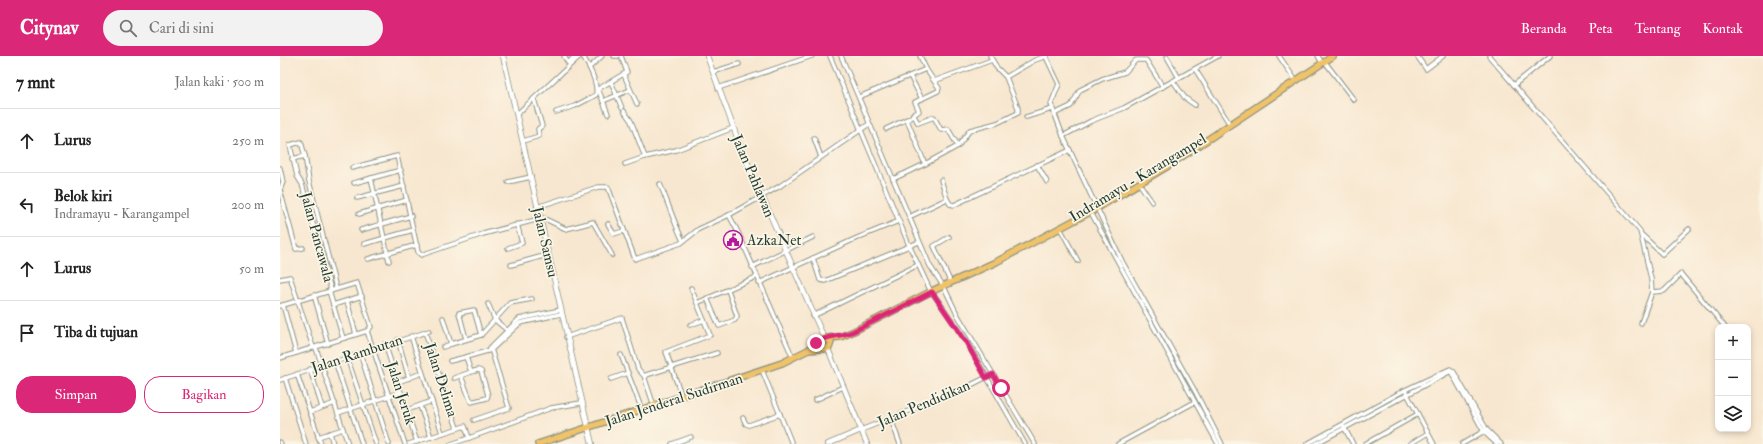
<!DOCTYPE html>
<html lang="id">
<head>
<meta charset="utf-8">
<style>
  :root { --surface:#fff; --page:#f2f2f2; --text:#222; --muted:#767676; --line:#e0e0e0; --accent:#db2777 }
  body { margin:0; font-family:"IM FELL Double Pica",serif; background:var(--page); color:var(--text) }
  .controls { position:absolute; right:12px; bottom:12px; display:grid; overflow:hidden; border-radius:8px; box-shadow:0 2px 6px #0003 }
  .controls button { width:36px; height:36px; display:grid; place-items:center; padding:0; border:0; border-bottom:1px solid var(--line); background:var(--surface); color:var(--text); font:20px sans-serif }
  .stop { position:absolute; width:12px; height:12px; margin:-9px; border:3px solid #db2777; border-radius:50%; background:#fff }
  .stop.end { background:#db2777; border-color:#fff; box-shadow:0 1px 4px #0008 }
  .list { margin:0; padding:0; list-style:none }
  h2 { display:flex; justify-content:space-between; align-items:center; height:52px; margin:0; padding:0 16px; font-size:17px }
  h2 small { font-size:13px; font-weight:400; color:var(--muted) }
  .list li { display:grid; grid-template-columns:26px 1fr auto; gap:12px; align-items:center; box-sizing:border-box; height:64px; padding:0 16px; border-top:1px solid var(--line) }
  .list b { display:block; font-size:15px; white-space:nowrap }
  .list p { margin:0; font-size:13px; white-space:nowrap; color:var(--muted) }
  .list em { font-size:13px; font-style:normal; color:var(--muted) }
  .actions { display:flex; gap:8px; padding:12px 16px }
  .actions a { flex:1; padding:9px 0; border:1px solid var(--accent); border-radius:16px; text-align:center; font-size:14px; color:var(--accent) }
  .actions .main { background:var(--accent); color:#fff }
  .icon { flex:none; width:22px; height:22px; fill:none; stroke:currentColor; stroke-width:2; stroke-linecap:round; stroke-linejoin:round }
  .map { position:relative; flex:none; width:1483px; height:388px; overflow:hidden }
  header { display:flex; align-items:center; gap:24px; box-sizing:border-box; height:56px; padding:0 20px; background:var(--accent); color:#fff }
  header strong { font-size:19px }
  nav { display:flex; gap:22px; margin-inline-start:auto; font-size:14px }
  .search { width:280px; height:36px; background:var(--page); display:flex; align-items:center; gap:10px; box-sizing:border-box; padding:0 14px; border-radius:22px; color:var(--muted); font-size:15px }
  main { display:flex }
  aside { flex:1; background:var(--surface) }
  .map>svg:first-child { display:block }
  .lines { fill:none; stroke-linecap:round; stroke-linejoin:round }
  .minor-casing { stroke:#8c9282; stroke-width:5.5 }
  .tertiary-casing { stroke:#8c9282; stroke-width:6 }
  .primary-casing { stroke:#8c9282; stroke-width:8 }
  .minor { stroke:#fff; stroke-width:3.5 }
  .tertiary { stroke:#fff; stroke-width:4.5 }
  .primary { stroke:#f1c369; stroke-width:5.5 }
  .route { stroke:#db2777; stroke-width:5 }
  .labels { text-anchor:middle; dominant-baseline:central; stroke-width:3.5; stroke-linejoin:round; paint-order:stroke }
  .street-label { font-size:15px; fill:#1f3d34; stroke:#fcf5e5 }
  .poi-label { font-size:15px; fill:#1f3d34; stroke:#fcf5e5; text-anchor:start }
</style>
</head>
<body>
<header>
<strong>Citynav</strong>
<div class="search"><svg class="icon" aria-label="search" viewBox="0 0 24 24"><circle cx="10" cy="10" r="6"/><path d="M15 15l6 6"/></svg>Cari di sini</div>
<nav><a>Beranda</a><a>Peta</a><a>Tentang</a><a>Kontak</a></nav>
</header>
<main>
<aside>
<h2>7 mnt<small>Jalan kaki · 500 m</small></h2>
<ul class="list">
<li><svg class="icon" aria-label="ahead" viewBox="0 0 24 24"><path d="M12 20V5M6 11l6-6 6 6"/></svg><div><b>Lurus</b></div><em>250 m</em></li>
<li><svg class="icon" aria-label="left" viewBox="0 0 24 24"><path d="M17 20v-9H6M10 6l-5 5 5 5"/></svg><div><b>Belok kiri</b><p>Indramayu - Karangampel</p></div><em>200 m</em></li>
<li><svg class="icon" aria-label="ahead" viewBox="0 0 24 24"><path d="M12 20V5M6 11l6-6 6 6"/></svg><div><b>Lurus</b></div><em>50 m</em></li>
<li><svg class="icon" aria-label="arrive" viewBox="0 0 24 24"><path d="M6 21V4h12l-3 4 3 4H6"/></svg><div><b>Tiba di tujuan</b></div></li>
</ul>
<div class="actions"><a class="main">Simpan</a><a>Bagikan</a></div>
</aside>
<div class="map">
<svg width="1483" height="388" viewBox="0 0 1483 388">
  <rect width="100%" height="100%" fill="#fcf5e5"/>
  <filter id="ink" filterUnits="userSpaceOnUse"><feTurbulence type="fractalNoise" baseFrequency=".025" numOctaves="2"/><feDisplacementMap in="SourceGraphic" scale="8" xChannelSelector="R" yChannelSelector="G"/><feConvolveMatrix kernelMatrix="1 2 1 2 8 2 1 2 1" color-interpolation-filters="sRGB"/></filter>
  <filter id="wash" filterUnits="userSpaceOnUse"><feTurbulence type="fractalNoise" baseFrequency=".012" numOctaves="4" result="noise"/><feDisplacementMap in="SourceGraphic" scale="16" xChannelSelector="R" yChannelSelector="G"/><feGaussianBlur stdDeviation="0.9" result="paint"/><feColorMatrix in="noise" values="0 0 0 0 0 0 0 0 0 0 0 0 0 0 0 0 0 1.4 0 .05"/><feComposite in="paint" operator="in"/></filter>
  <g filter="url(#wash)">
    <rect width="100%" height="100%" fill="#f8e7d0"/>
  </g>
  <g filter="url(#ink)">
    <g class="lines">
      <g class="minor-casing">
        <g id="minor">
          <path d="M284,0L288,7L295,0"/>
          <path d="M334,0H338"/>
          <path d="M341,0L347,16L318,33L323,45L350,34"/>
          <path d="M550,0L629,189L651,236"/>
          <path d="M561,0L650,210L664,231L677,258L755,388"/>
          <path d="M640,0L646,13"/>
          <path d="M710,0L717,12L726,21L738,52V57L717,67L690,74L678,90L645,108L627,64L639,55L635,46L658,35L659,32L654,25L712,4"/>
          <path d="M999,0L1014,22"/>
          <path d="M1038,0L1042,7"/>
          <path d="M1137,0L1146,13L1163,0"/>
          <path d="M1209,0L1360,175L1371,223L1372,236L1361,267"/>
          <path d="M766,1L779,28L771,48L783,80L842,205L916,337L942,388"/>
          <path d="M887,1L899,22"/>
          <path d="M1045,6L1074,44"/>
          <path d="M311,10L322,0"/>
          <path d="M915,13L949,67"/>
          <path d="M433,16L459,8"/>
          <path d="M344,19L357,48"/>
          <path d="M630,20L642,43"/>
          <path d="M726,21L755,4L767,0"/>
          <path d="M893,25L905,42L915,49"/>
          <path d="M331,26L342,52"/>
          <path d="M1234,29L1270,0"/>
          <path d="M438,32L532,0"/>
          <path d="M579,41L646,13L654,25"/>
          <path d="M323,45L328,58"/>
          <path d="M344,55L351,65L365,101"/>
          <path d="M276,56L295,50L316,39C318,26 309,11 303,0"/>
          <path d="M237,58L300,0"/>
          <path d="M633,58L638,67L654,61L661,74L668,73L678,90"/>
          <path d="M774,58L791,50L800,34L822,23L845,16L856,4H866L883,31"/>
          <path d="M746,61L772,53"/>
          <path d="M606,73L627,63"/>
          <path d="M783,80L811,65L844,52L938,0"/>
          <path d="M534,82L541,101"/>
          <path d="M243,85L259,80L258,73L262,70L254,43"/>
          <path d="M25,100L21,86L10,89L17,120L22,128L51,234"/>
          <path d="M12,103L25,100L29,125L56,232"/>
          <path d="M345,108L365,101L396,94L453,72"/>
          <path d="M757,109L767,126"/>
          <path d="M0,112L3,126L0,134L16,193L23,192"/>
          <path d="M72,112L117,100L138,196L141,199L203,178L263,162L286,173L313,166L332,199"/>
          <path d="M91,122L109,205"/>
          <path d="M613,123L645,108"/>
          <path d="M661,124L667,143"/>
          <path d="M228,126L251,121"/>
          <path d="M74,127L121,114"/>
          <path d="M859,127L872,146"/>
          <path d="M380,128C388,147 394,166 403,185"/>
          <path d="M77,142L124,130"/>
          <path d="M257,151L318,131H328L355,203L401,187L419,173L449,159"/>
          <path d="M809,153L938,388"/>
          <path d="M79,158L127,144"/>
          <path d="M629,161L667,143L670,148L674,149L790,94"/>
          <path d="M328,168L334,178L343,175"/>
          <path d="M780,172L798,205"/>
          <path d="M81,174L131,160"/>
          <path d="M1362,179L1382,198L1409,173"/>
          <path d="M669,181L654,190L670,225"/>
          <path d="M84,188L133,174"/>
          <path d="M228,192L242,187L237,168"/>
          <path d="M533,202L540,224L545,225L639,186"/>
          <path d="M88,203L137,189"/>
          <path d="M231,209L267,199"/>
          <path d="M472,211L533,181"/>
          <path d="M0,223L10,221L33,291"/>
          <path d="M479,227L577,182L619,165"/>
          <path d="M49,235L63,282"/>
          <path d="M652,236L686,285L745,388"/>
          <path d="M1372,236L1384,235L1401,218L1445,271"/>
          <path d="M34,239L48,288"/>
          <path d="M427,242L439,270L455,264L457,260L448,234"/>
          <path d="M67,245L76,278"/>
          <path d="M417,247L476,221"/>
          <path d="M208,248L215,264L228,275"/>
          <path d="M3,249L16,297"/>
          <path d="M53,249L82,240"/>
          <path d="M0,250L77,227L91,271L87,275L0,302"/>
          <path d="M533,260L638,209"/>
          <path d="M163,262L171,288L201,279L230,247L252,243"/>
          <path d="M410,269L424,264"/>
          <path d="M87,275L125,388"/>
          <path d="M145,276L177,372"/>
          <path d="M131,280L162,377"/>
          <path d="M286,281L342,262L358,313L365,321"/>
          <path d="M186,283L179,257L194,254L201,279"/>
          <path d="M118,284L129,322"/>
          <path d="M105,288L137,386"/>
          <path d="M163,291L171,288"/>
          <path d="M36,292L68,388"/>
          <path d="M210,292L239,263L280,254"/>
          <path d="M80,297L109,388"/>
          <path d="M341,299L362,354"/>
          <path d="M67,301L96,388"/>
          <path d="M513,302L458,176L449,159L500,130L589,68"/>
          <path d="M55,305L82,388"/>
          <path d="M170,305L186,301"/>
          <path d="M30,313L42,351"/>
          <path d="M482,314L512,388"/>
          <path d="M1170,314L1204,376L1217,388"/>
          <path d="M17,318L41,388"/>
          <path d="M181,320L191,346L207,342L208,339L201,315L198,314L191,316"/>
          <path d="M5,322L26,388"/>
          <path d="M174,322L191,316L186,301L211,294L240,267L281,258"/>
          <path d="M331,323L348,317"/>
          <path d="M0,324L149,275"/>
          <path d="M118,326L142,317"/>
          <path d="M1126,336L1154,388"/>
          <path d="M402,341L386,296L430,279L411,232"/>
          <path d="M535,344L563,331"/>
          <path d="M140,350L151,381"/>
          <path d="M374,350L365,323L366,319L437,297"/>
          <path d="M127,354L152,345"/>
          <path d="M30,356L55,347"/>
          <path d="M58,357L121,336"/>
          <path d="M463,362L466,368L469,369L500,358"/>
          <path d="M611,363L620,388"/>
          <path d="M194,364L229,352L211,293"/>
          <path d="M1064,371L1073,388"/>
          <path d="M581,374L679,335L713,318"/>
          <path d="M50,377L53,388"/>
          <path d="M38,381L63,373"/>
          <path d="M189,382L271,352L301,347"/>
          <path d="M0,386L1,388"/>
          <path d="M129,388L185,370L189,382L171,388"/>
          <path d="M392,388L411,381"/>
          <path d="M838,388L915,346"/>
          <path d="M1027,388L1125,334L1170,313L1174,316L1207,374L1221,388"/>
          <path d="M1035,388L1169,316"/>
          <path d="M1085,388L1138,358"/>
          <path d="M1130,388L1148,377"/>
          <path d="M1182,388L1206,374"/>
        </g>
      </g>
      <g class="tertiary-casing">
        <g id="tertiary">
          <path d="M223,0L312,388"/>
          <path d="M427,0L461,92L544,282"/>
          <path d="M548,293L587,388"/>
          <path d="M548,388L581,374"/>
        </g>
      </g>
      <g class="primary-casing">
        <g id="primary">
          <path d="M547,282L560,281L572,276L652,235L716,206L814,154L888,110L1053,0"/>
          <path d="M529,294L549,292L551,286L545,282L541,284L540,291L544,293"/>
          <path d="M258,388L502,307L528,294L541,284"/>
        </g>
      </g>
      <use href="#minor" class="minor"/>
      <use href="#tertiary" class="tertiary"/>
      <use href="#primary" class="primary"/>
    </g>
  </g>
  <g class="lines" filter="url(#ink)">
    <path class="route" d="M536,287C546,279 560,281 572,276L652,236L686,286L706,322L713,318L721,332"/>
  </g>
  <defs>
    <g id="civic-ring" transform="scale(1)"><circle r="9.5" fill="#fcf5e5" stroke="#b5179e" stroke-width="1.5"/><path d="M-.6-6.5H3V-4.5H.6V-3L4-1V1h2V6H-6V1h2V-1L-.6-3ZM-1.2 2.5V6h2.4V2.5Z" fill="#b5179e"/></g>
  </defs>
  <g fill-rule="evenodd">
    <use href="#civic-ring" x="453" y="184"/>
  </g>
  <g class="labels">
    <g class="street-label">
      <text transform="translate(473 120) rotate(67)">Jalan Pahlawan</text>
      <text transform="translate(858 122) rotate(-31)">Indramayu - Karangampel</text>
      <text transform="translate(37 181) rotate(75)">Jalan Pancawala</text>
      <text transform="translate(265 186) rotate(77)">Jalan Samsu</text>
      <text transform="translate(77 298) rotate(-18)">Jalan Rambutan</text>
      <text transform="translate(161 324) rotate(72)">Jalan Delima</text>
      <text transform="translate(121 337) rotate(72)">Jalan Jeruk</text>
      <text transform="translate(394 344) rotate(-18)">Jalan Jenderal Sudirman</text>
      <text transform="translate(644 348) rotate(-23)">Jalan Pendidikan</text>
    </g>
    <g class="poi-label">
      <text x="467" y="184">AzkaNet</text>
    </g>
  </g>
</svg>
<div class="controls">
<button>+</button>
<button>−</button>
<button><svg class="icon" aria-label="layers" viewBox="0 0 24 24"><path d="M12 4l9 5-9 5-9-5zM3 14l9 5 9-5"/></svg></button>
</div>
<div class="stop" style="left:721px;top:332px"></div>
<div class="stop end" style="left:536px;top:287px"></div>
</div>
</main>
</body>
</html>
